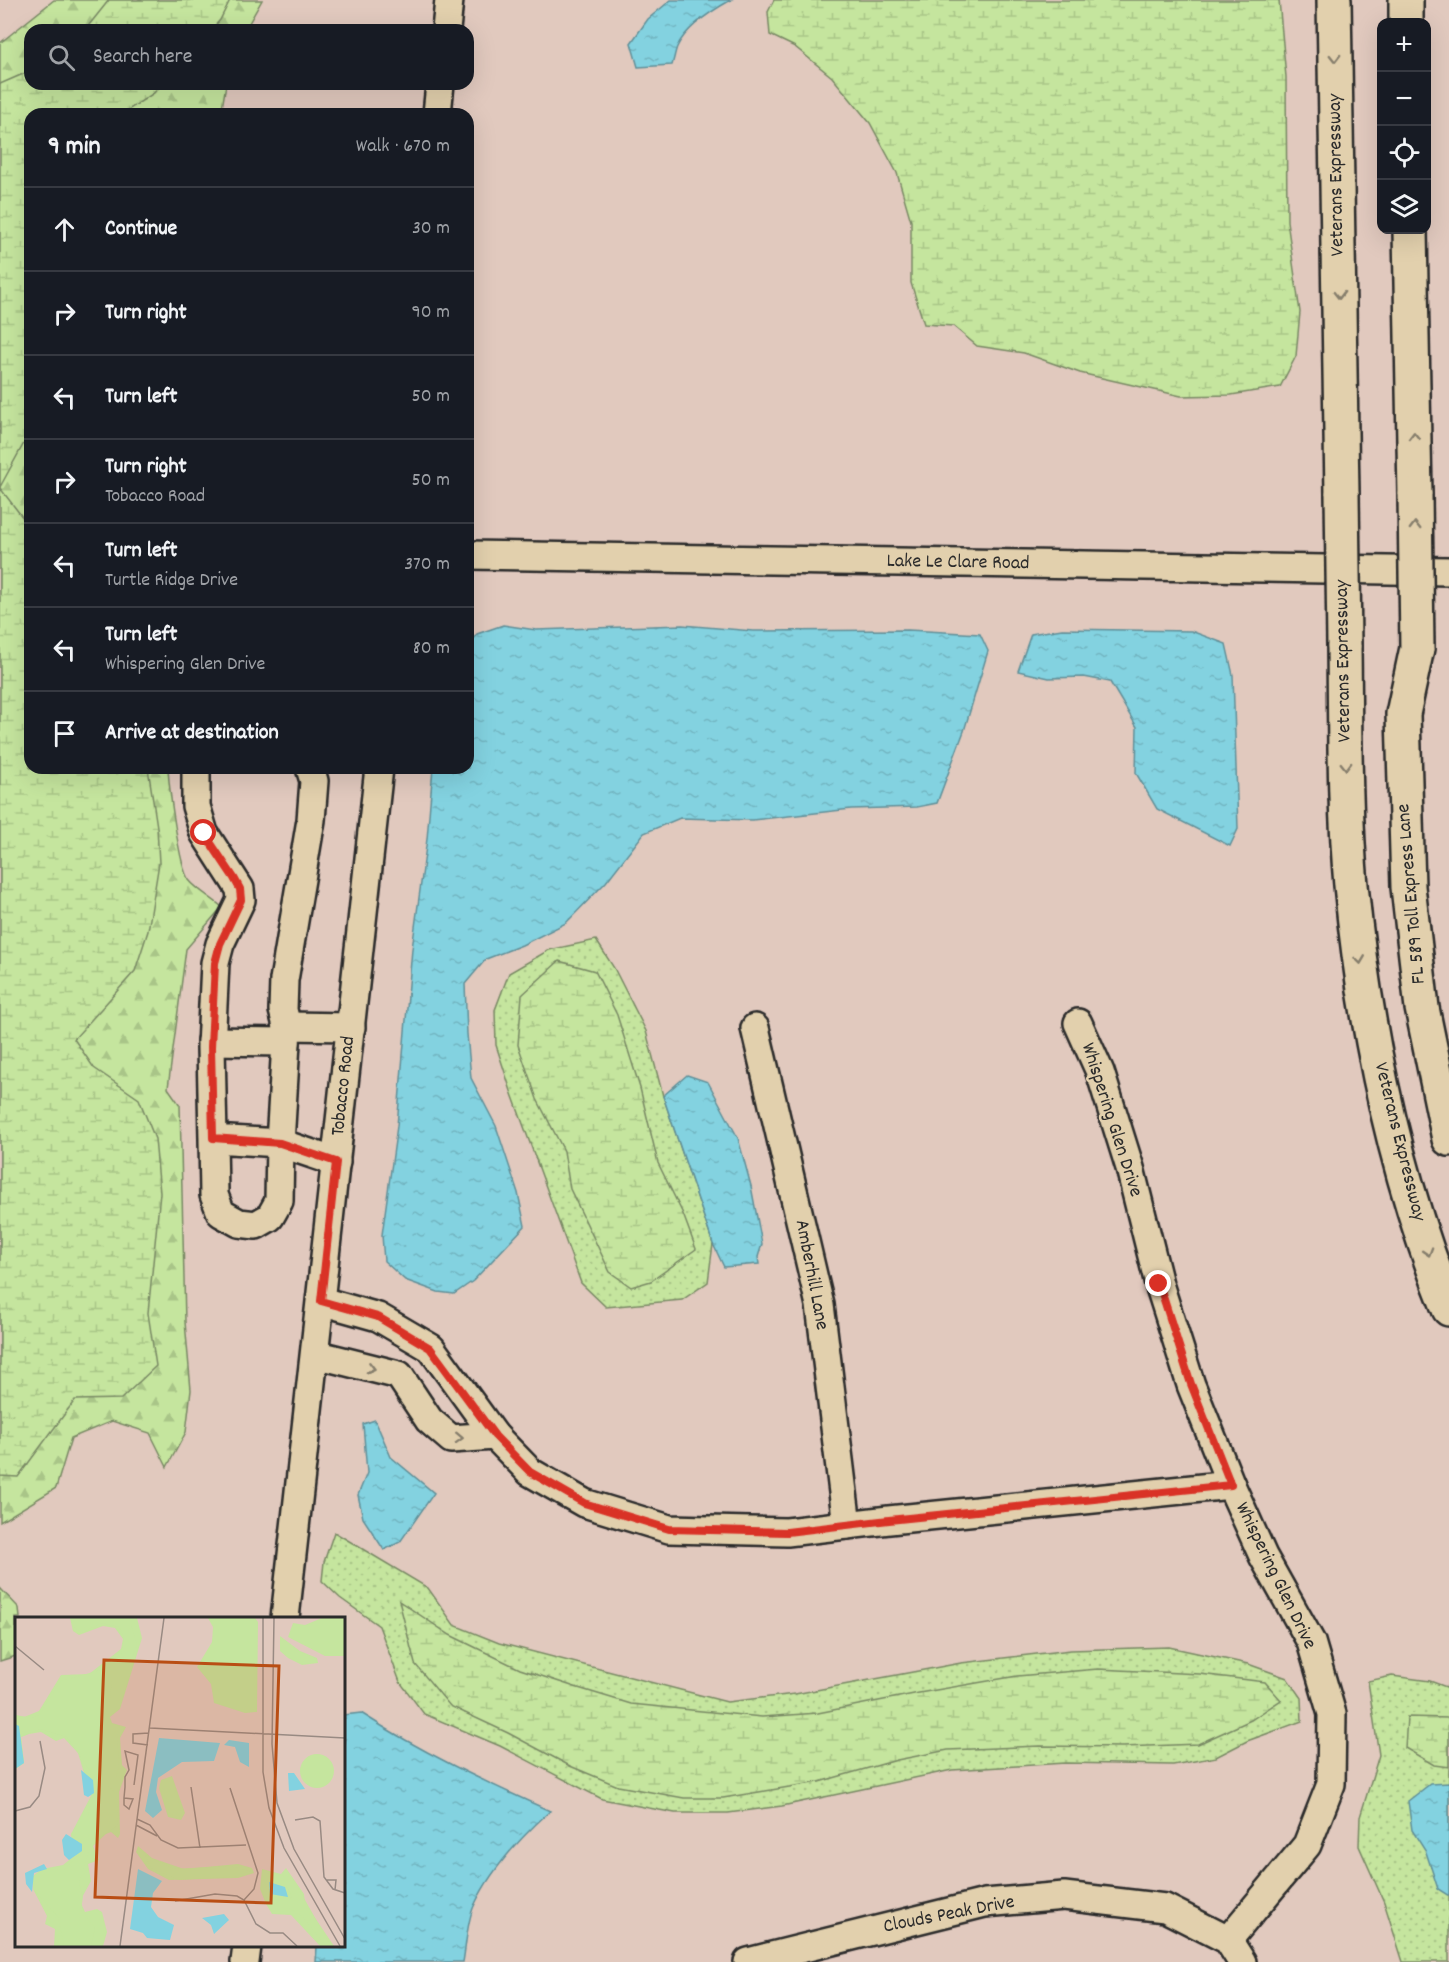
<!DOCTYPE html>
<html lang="en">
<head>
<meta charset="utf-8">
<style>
  :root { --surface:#171b24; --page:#20242c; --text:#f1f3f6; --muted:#9ea1a6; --line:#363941 }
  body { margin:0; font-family:Dekko,sans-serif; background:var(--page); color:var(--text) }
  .controls { position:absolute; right:18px; top:18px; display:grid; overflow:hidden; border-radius:12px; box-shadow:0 6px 24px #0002 }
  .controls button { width:54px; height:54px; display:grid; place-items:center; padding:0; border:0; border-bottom:2px solid var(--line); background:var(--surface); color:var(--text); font:30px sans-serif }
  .stop { position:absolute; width:18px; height:18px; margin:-14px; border:4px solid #d93025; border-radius:50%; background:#fff }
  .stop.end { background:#d93025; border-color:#fff; box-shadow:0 2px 6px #0008 }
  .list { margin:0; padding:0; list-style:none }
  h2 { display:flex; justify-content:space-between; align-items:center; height:78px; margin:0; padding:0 24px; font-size:26px }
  h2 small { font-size:20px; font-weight:400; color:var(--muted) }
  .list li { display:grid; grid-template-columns:39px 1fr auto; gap:18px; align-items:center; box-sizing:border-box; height:84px; padding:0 24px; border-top:2px solid var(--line) }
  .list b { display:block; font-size:22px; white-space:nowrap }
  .list p { margin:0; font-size:20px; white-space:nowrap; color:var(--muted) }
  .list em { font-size:20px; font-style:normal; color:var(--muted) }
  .icon { flex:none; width:33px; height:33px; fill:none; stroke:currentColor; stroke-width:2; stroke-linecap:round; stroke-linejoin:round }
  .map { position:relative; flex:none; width:1449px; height:1962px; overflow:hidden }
  .search { position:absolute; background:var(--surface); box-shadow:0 6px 24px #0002; left:24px; top:24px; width:450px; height:66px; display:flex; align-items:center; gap:15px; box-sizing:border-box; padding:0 21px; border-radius:18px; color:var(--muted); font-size:22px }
  .panel { position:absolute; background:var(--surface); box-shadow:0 6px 24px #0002; left:24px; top:108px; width:450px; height:666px; border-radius:18px }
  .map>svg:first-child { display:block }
  .grass { fill:url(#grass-dots); stroke:#788864; stroke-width:1.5 }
  .forest { fill:url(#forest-firs); stroke:#788864; stroke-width:1.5 }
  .wetland { fill:url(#wetland-marsh); stroke:#788864; stroke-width:1.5 }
  .water { fill:url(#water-ripples); stroke:#608f98; stroke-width:1.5 }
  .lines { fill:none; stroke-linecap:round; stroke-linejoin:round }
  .minor-casing { stroke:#2b2b2b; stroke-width:32 }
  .highway-casing { stroke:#2b2b2b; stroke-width:38 }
  .minor { stroke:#e2d0ad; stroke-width:27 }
  .highway { stroke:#e2d0ad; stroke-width:33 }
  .highway-bridge-casing { stroke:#2b2b2b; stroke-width:38; stroke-linecap:butt }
  .highway-bridge { stroke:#e2d0ad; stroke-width:33 }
  .oneway { stroke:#867e6c }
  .route { stroke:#d93025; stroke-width:8 }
  .labels { text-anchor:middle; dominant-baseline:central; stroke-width:5; stroke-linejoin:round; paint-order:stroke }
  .street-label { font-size:20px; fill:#2b2b2b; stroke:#e2d0ad }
  .inset-road { fill:none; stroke:#988a83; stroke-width:1.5 }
  .view { fill:#b94e14; fill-opacity:0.15; stroke:#b94e14; stroke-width:3 }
  .inset-edge { fill:none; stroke:#2b2b2b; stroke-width:3 }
</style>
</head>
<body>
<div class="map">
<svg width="1449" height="1962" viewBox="0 0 1449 1962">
  <defs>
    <pattern id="grass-dots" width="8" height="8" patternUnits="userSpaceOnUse" patternTransform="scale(1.5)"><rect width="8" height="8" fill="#c5e59e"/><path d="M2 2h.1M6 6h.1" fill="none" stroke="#a9c588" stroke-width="1.8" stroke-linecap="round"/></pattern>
    <pattern id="forest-firs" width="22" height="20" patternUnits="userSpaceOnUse" patternTransform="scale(1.5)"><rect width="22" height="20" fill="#c5e59e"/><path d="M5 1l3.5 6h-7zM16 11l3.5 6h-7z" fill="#a9c588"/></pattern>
    <pattern id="wetland-marsh" width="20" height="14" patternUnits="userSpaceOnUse" patternTransform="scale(1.5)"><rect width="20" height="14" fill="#c5e59e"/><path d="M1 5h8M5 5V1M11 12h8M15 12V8" fill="none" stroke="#a9c588"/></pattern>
    <pattern id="water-ripples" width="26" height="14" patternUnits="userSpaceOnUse" patternTransform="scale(1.5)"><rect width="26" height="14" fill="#83d2e0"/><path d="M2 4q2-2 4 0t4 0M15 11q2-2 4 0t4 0" fill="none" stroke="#71b4c0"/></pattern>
  </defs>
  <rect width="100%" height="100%" fill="#e1c9be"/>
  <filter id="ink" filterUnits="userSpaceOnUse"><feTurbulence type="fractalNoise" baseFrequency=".0167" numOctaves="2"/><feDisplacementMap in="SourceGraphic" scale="12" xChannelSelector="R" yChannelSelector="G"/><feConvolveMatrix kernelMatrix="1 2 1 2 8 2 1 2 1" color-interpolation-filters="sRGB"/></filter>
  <g filter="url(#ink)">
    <g class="grass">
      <path d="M596,940L614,968L646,1031L663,1096L713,1244L708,1282L682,1300L606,1307L581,1283L511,1091L496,1045L495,1010L509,973L549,950Z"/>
      <path d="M334,1532L428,1588L454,1625L499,1643L727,1702L795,1694L961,1663L1071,1650L1169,1647L1248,1664L1287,1678L1301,1698L1302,1721L1247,1741L1216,1757L1173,1765L1065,1763L952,1770L782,1806L728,1813H675L602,1799L500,1746L424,1714L400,1682L379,1626L340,1598L322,1581L324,1562Z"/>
      <path d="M1392,1676L1430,1681L1449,1688V1962H1403L1384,1902L1359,1846L1360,1817L1379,1755L1368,1681Z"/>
    </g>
    <g class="forest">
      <path d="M54,0H262L245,30H30V84H226L221,114H30V768H168C169,787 179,867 189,880C197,890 212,898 222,907L186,949L168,1088L180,1105L185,1322L191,1390L186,1432L167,1467L150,1433L112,1421L71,1438L56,1488L0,1522V43Z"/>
      <path d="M0,1588L19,1608L20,1618H16V1656L0,1661Z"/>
    </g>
    <g class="wetland">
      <path d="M109,0H230L220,20L211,30H85Z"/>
      <path d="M774,0H1279L1286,77L1287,221L1300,312L1296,356L1280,387L1231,395L1181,396L1080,373L1024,353L977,346L953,326L924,324L911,283V221L897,173L870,123L832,77L795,47L770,35L768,12Z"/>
      <path d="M30,71V84H162L154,93L122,114H30V432L0,487V84Z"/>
      <path d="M0,488L30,527V768H148L157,827L159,863L148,931L135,971L74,1039L94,1068L139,1099L155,1139L160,1193L148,1313L156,1366L121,1399L75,1400L18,1477L0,1476Z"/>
      <path d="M559,961L595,971L617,1015L640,1088L658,1163L683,1214L696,1249L651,1281L631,1287L610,1272L570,1189L564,1151L537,1099L518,1045L522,995Z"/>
      <path d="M399,1601L450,1635L520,1669L575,1687L631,1704L762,1717L818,1713L919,1693L1017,1676L1098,1669L1200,1674L1265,1682L1281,1700L1251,1720L1198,1744L1123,1747L1040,1746L948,1750L897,1760L819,1782L723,1798H684L618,1786L570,1766L508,1733L450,1706L415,1664Z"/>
      <path d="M1407,1717L1449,1718V1767L1434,1765L1405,1748Z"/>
    </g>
    <g class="water">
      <path d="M671,0H731C713,10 686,27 677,47C675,52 674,59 672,65L638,67L631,43L648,19Z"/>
      <path d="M503,625L536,630L682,625L753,631L908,630L980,634L988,651L964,731L937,803L917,807L851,809L752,820L680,818L644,833L606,882L566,923L522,945L486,959L465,984L467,1034L471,1078L496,1126L518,1193L525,1226L473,1281L454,1294L438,1292L405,1280L384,1261L382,1235L397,1126L412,949L427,839L433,768H468V645L477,634Z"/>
      <path d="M1062,629L1191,631L1226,644L1233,675L1238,829L1230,846L1157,809L1136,773L1137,727L1110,682L1084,677L1049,678L1018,671L1031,634Z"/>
      <path d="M687,1075L708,1082L738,1138L751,1186L762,1244L758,1257L759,1264L724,1267L713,1244L663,1096Z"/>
      <path d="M375,1420L391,1457L434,1493L400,1542L384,1550L363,1518L358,1495L367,1473L363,1424Z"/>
      <path d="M361,1713C421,1752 485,1782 550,1811C520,1838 491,1869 474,1906C467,1921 466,1946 463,1962H316L317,1946H344V1715Z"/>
      <path d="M1449,1783V1896L1438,1889L1426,1852L1412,1830L1408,1801L1430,1784Z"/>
    </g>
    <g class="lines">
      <g class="minor-casing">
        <g id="minor">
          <path d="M446,30L449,0"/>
          <path d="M437,114L440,84"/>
          <path d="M468,555L1449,571"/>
          <path d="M196,768V806L204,833L240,889L241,900L220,944L215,963L211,1047L213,1139L214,1195L221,1213L239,1223L256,1225L270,1217L279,1201L280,1143L213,1139"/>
          <path d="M1078,1023L1100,1072L1130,1168L1159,1284L1191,1385L1231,1485L1263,1556L1311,1642L1332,1714L1331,1784L1307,1845L1228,1940"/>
          <path d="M287,1026L283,1010L284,980L311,820L314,781L310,768"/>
          <path d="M755,1028L820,1305L847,1525"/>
          <path d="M211,1041L286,1042"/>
          <path d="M336,1162L280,1143L287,1026L351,1027"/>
          <path d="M321,1301L378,1317L431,1348L495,1436L530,1472L584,1503L669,1529L787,1532L889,1520L1231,1485"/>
          <path d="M315,1354L399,1375L429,1420L451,1439L495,1436"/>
          <path d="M285,1618L379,768"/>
          <path d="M245,1962L247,1946"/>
          <path d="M748,1962L985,1903L1064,1896L1165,1908L1228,1940L1242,1962"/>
        </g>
      </g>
      <g class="highway-casing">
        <g id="highway">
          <path d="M1334,0L1342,494"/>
          <path d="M1406,0V22"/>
          <path d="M1410,230L1415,495"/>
          <path d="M1344,645C1345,725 1344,806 1351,885C1365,1029 1395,1175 1449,1309"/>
          <path d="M1417,648L1403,714L1408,887L1422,1008L1449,1139"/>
        </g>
      </g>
      <use href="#minor" class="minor"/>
      <use href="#highway" class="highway"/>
      <g class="highway-bridge-casing">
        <g id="highway-bridge">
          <path d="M1342,494L1344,645"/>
          <path d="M1415,495L1417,648"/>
        </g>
      </g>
      <use href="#highway-bridge" class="highway-bridge"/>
    </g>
    <defs><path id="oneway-chevron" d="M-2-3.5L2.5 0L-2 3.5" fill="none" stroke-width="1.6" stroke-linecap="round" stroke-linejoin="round" transform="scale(1.5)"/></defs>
    <g class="oneway">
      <use href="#oneway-chevron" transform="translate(1335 58) rotate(89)"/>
      <use href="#oneway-chevron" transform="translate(1339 295) rotate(89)"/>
      <use href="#oneway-chevron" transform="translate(1414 436) rotate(-91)"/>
      <use href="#oneway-chevron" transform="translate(1415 526) rotate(-91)"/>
      <use href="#oneway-chevron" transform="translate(1346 766) rotate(89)"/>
      <use href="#oneway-chevron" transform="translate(1360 960) rotate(82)"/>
      <use href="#oneway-chevron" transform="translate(1428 1252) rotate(73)"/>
      <use href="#oneway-chevron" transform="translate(371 1368) rotate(14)"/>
      <use href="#oneway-chevron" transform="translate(459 1438) rotate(2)"/>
    </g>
  </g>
  <g class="lines" filter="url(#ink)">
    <path class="route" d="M204,833L234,878L240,889L241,900L220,944L215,963L211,1047L213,1138L280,1143L336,1162L321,1301L378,1317L430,1348L495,1436L530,1472L584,1503L669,1529L787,1532L889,1520L1231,1485L1191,1384L1159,1284"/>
  </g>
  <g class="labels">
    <g class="street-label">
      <text transform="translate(1337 175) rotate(-91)">Veterans Expressway</text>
      <text transform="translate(958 563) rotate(1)">Lake Le Clare Road</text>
      <text transform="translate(1344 661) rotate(-91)">Veterans Expressway</text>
      <text transform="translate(1412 894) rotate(-95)">FL 589 Toll Express Lane</text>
      <text transform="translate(344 1086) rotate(-84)">Tobacco Road</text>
      <text transform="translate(1111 1120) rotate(72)">Whispering Glen Drive</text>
      <text transform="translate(1399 1142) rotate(76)">Veterans Expressway</text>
      <text transform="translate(811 1275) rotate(79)">Amberhill Lane</text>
      <text transform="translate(1275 1576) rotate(64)">Whispering Glen Drive</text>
      <text transform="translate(949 1915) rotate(-11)">Clouds Peak Drive</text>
    </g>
  </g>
  <g transform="translate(15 1617)">
    <rect width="330" height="330" fill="#e1c9be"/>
    <path d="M157,159L170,196L166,203L153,200L144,171L146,163ZM123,229L137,241L169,252L223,247L237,251L239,256L223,261L154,263L133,252L121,235ZM271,251L289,277L290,286L319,329H305L276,298L257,297L251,287L245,272L247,252L266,257Z" fill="#c5e59e"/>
    <path d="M55,1H122L127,21L105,92L95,100L97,106L111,110L105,121L107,148L112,153L104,175L105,217L103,221L96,215L91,217L78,229L84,243L73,247L76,264L65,284L70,295L82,292L87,295L92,315L88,329H39L40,312L30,307L32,299L18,272L27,252L48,248L58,240L56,217L76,179L63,136L49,121L41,124L26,115L14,117L6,120L9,146L0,152V98L9,100L24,94L46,58L74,57L106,32L108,22L100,11L88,9L64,18L58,14Z" fill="#c5e59e"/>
    <path d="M58,1H118L116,7L122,28L115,46L97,64L94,89L87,102L102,117L104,148L101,161L93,169L101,176L103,188L102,209L84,221H78L64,266L68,280L66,293L80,311L76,329H49L43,300L18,272V259L27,252L49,253L67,234V227L56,217L72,201L79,176L75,154L52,120L25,112L6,120L9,146L0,152V98L18,101L24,98L46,64L96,50L106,38L109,19L104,10L86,6L67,16L59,10ZM193,1H240L243,5L242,95L230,96L199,86L196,67L182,50L197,25L198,10ZM307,1H330V39H310L273,20L278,6L290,8ZM265,19L285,34L302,41L303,46L287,48L273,41L265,34ZM285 154a17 17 0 1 1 34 0a17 17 0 1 1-34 0ZM152,161L159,168L167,197L159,201L147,171ZM130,238L158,252L214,249L236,254L226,259L164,263L136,251ZM252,256L274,260L281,267L316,329H311L287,299L275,292L260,291L257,282H275L277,279L270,267L255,262Z" fill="#c5e59e"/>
    <path d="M0,107L4,109L9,146L0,152ZM144,121L205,126L199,144L167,145L143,161L141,175L147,193L138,201L130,194ZM214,123L234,126V150L225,145L220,130L209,128ZM66,153L78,163L79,176L73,180L69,178ZM273,156H279L290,172L274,174ZM51,217L67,227V234L54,243L49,238L47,223ZM29,247L32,252L19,256L17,275L11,267L10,256ZM123,252L147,264L138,276L136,290L143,300L159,308L155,323L132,321L128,316L115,312ZM254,265L270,270L273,280L255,277ZM209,297L214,303L199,317L196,308L187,301Z" fill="#83d2e0"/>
    <path class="inset-road" d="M248,1V155L254,191L269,231L325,329M259,1L257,127L262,186L279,232L330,322M0,29L29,53M135,111L330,121M133,128L118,126V117L134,116M176,170L185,231M215,171L243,256L239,272L229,283M109,181L118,182L114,192L109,188V181L110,170V160L114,153L110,134L123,138L119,168M0,194L15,190L24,179L30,151L25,124M122,202L135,208L146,223L163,231L231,228M280,203L298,200L305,204L309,260L318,272L330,276M121,208L142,219M311,263H321L320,273M160,284L200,277L222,279L229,283L241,307L255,316H268L282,329M105,329L149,1"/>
    <path class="view" d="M89,43L264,49L256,286L80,280Z"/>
    <rect width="330" height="330" class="inset-edge"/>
  </g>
</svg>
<div class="controls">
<button>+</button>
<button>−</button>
<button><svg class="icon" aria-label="locate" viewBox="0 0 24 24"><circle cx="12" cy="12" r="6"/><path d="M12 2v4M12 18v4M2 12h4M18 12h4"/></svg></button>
<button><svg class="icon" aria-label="layers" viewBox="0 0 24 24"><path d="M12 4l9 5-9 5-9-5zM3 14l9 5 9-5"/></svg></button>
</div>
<div class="stop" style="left:204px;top:833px"></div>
<div class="stop end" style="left:1159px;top:1284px"></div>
<div class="search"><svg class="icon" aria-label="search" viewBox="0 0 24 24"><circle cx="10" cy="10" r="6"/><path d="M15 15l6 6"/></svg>Search here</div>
<section class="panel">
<h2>9 min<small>Walk · 670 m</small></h2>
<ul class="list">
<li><svg class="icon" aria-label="ahead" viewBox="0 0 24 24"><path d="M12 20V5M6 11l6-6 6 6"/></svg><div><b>Continue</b></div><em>30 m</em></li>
<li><svg class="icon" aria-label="right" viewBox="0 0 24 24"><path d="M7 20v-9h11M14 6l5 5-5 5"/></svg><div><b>Turn right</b></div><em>90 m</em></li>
<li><svg class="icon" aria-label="left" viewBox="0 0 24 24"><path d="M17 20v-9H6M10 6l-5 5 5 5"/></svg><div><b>Turn left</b></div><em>50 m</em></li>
<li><svg class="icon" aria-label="right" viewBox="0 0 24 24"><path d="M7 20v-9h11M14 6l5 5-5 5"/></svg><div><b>Turn right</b><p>Tobacco Road</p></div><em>50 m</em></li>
<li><svg class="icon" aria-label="left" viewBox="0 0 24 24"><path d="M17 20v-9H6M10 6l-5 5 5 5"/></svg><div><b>Turn left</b><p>Turtle Ridge Drive</p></div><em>370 m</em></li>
<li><svg class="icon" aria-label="left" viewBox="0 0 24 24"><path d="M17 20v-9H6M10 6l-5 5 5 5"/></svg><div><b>Turn left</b><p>Whispering Glen Drive</p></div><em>80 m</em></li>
<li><svg class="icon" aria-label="arrive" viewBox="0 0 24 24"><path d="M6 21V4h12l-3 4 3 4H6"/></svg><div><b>Arrive at destination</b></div></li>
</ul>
</section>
</div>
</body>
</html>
